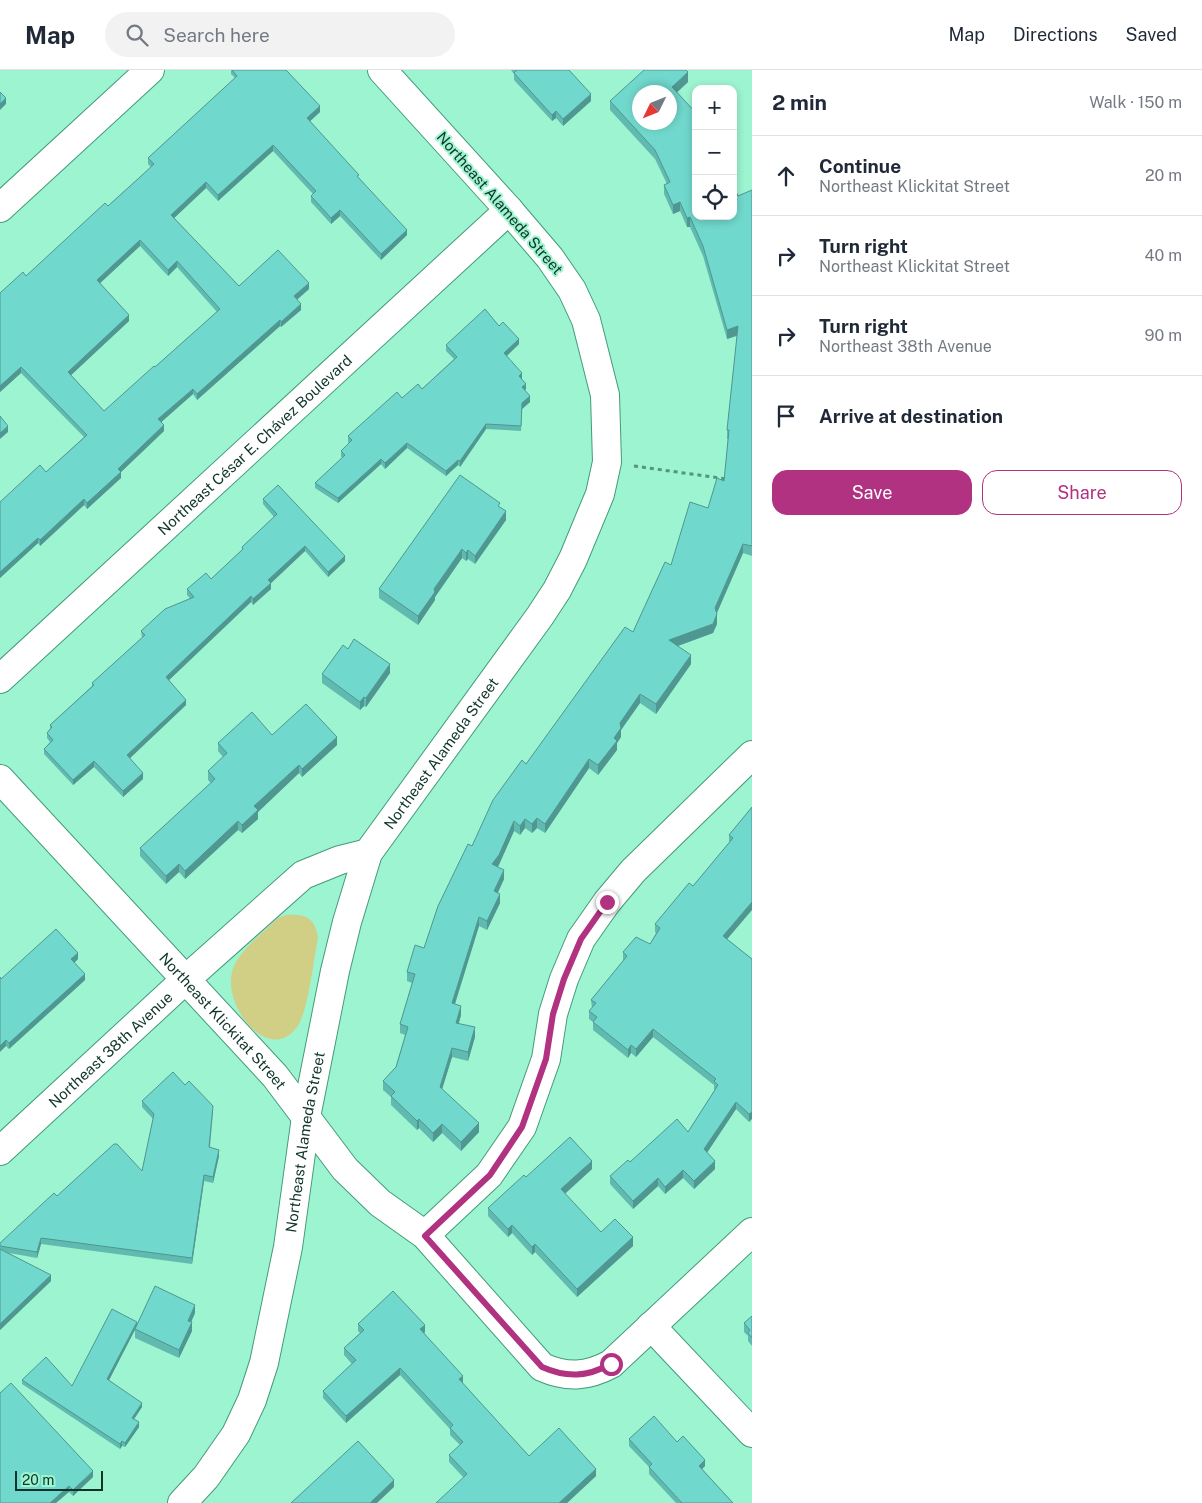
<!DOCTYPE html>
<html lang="en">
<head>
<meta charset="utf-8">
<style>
  :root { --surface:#fff; --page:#f2f2f3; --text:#1f2937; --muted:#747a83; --line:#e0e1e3; --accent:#b03281 }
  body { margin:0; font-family:"Public Sans",sans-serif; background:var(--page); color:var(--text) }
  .controls { position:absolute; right:15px; top:15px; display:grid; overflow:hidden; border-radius:10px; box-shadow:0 2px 8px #0003 }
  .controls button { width:45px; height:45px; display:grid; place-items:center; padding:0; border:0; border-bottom:1px solid var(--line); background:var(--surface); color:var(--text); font:25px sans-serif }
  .compass { position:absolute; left:632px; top:15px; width:45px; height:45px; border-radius:50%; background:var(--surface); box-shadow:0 2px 8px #0003; rotate:227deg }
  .scale { position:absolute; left:15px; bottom:12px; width:88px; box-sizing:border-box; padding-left:5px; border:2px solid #103528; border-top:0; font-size:14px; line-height:18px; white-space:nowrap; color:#103528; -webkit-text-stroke:4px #9df4d1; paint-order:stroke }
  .stop { position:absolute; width:15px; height:15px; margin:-11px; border:4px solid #b03281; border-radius:50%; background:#fff }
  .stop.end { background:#b03281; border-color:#fff; box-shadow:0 1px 5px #0008 }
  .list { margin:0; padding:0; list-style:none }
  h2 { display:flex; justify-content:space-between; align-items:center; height:65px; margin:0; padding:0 20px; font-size:21px }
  h2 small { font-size:16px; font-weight:400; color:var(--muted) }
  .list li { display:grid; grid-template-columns:32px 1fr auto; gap:15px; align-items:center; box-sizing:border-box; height:80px; padding:0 20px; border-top:1px solid var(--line) }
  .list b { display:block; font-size:19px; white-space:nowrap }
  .list p { margin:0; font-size:16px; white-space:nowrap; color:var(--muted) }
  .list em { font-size:16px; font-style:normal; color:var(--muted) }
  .actions { display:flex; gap:10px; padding:15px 20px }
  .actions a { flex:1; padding:11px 0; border:1px solid var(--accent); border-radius:15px; text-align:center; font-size:18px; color:var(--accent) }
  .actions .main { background:var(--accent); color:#fff }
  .icon { flex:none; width:28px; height:28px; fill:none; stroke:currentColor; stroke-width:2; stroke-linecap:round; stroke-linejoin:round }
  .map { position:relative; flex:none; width:752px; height:1433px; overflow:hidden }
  header { display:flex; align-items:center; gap:30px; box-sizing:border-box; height:70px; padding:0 25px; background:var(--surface); border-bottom:1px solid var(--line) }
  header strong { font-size:24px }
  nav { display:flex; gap:28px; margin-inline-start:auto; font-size:18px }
  .search { width:350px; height:45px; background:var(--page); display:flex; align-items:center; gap:12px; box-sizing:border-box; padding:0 18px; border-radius:28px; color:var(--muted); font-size:19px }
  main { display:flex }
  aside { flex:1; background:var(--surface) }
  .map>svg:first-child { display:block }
  .green { fill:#d1cf85 }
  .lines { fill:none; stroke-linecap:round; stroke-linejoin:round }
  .minor-casing { stroke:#439b7b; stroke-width:30 }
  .path { stroke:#56947c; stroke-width:3; stroke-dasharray:4 4; stroke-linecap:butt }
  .minor { stroke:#fff; stroke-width:28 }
  .wall { fill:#61bab0; fill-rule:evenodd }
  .shaded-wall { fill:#4f9790 }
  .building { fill:#71d8cd; stroke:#4f9790; fill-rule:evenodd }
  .route { stroke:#b03281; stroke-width:6 }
  .labels { text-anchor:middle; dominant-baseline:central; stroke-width:4; stroke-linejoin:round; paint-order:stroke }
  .street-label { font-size:15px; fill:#103528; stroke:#9df4d1 }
</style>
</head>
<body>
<header>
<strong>Map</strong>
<div class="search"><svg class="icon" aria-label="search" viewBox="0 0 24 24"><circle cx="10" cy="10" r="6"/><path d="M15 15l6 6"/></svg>Search here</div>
<nav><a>Map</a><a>Directions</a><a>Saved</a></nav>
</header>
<main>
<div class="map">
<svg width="752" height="1433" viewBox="0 0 752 1433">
  <rect width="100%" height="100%" fill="#9df4d1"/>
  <path class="green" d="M286,845C305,844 315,847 318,868C314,887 308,943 297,957C268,997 218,932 234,896C243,877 264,862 278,848Z"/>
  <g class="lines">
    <g class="minor-casing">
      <g id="minor">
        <path d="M0,138L150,0"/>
        <path id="s1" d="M0,609L509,140"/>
        <path id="s2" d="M0,709L275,1006L345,1099L380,1133L425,1165L542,1297C567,1308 587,1307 611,1294L752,1162"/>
        <path id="s3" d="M0,1081L185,910L303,805L340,790L368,783"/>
        <path d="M425,1165L489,1105L522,1057L546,989L553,944L564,909L581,869L607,832L633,801L752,685"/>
        <path d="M651,1256L752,1363"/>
        <path id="s4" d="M182,1433L206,1407L236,1364L252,1330L264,1293L288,1177L306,1047L335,901L347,852L368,783L540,546L557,520L573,489L600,424L607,392L605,325L586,250L572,220L550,188L509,140L382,0"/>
      </g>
    </g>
    <path class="path" d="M634,396L727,409"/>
    <use href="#minor" class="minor"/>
  </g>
  <g class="wall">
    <path d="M231,0H286L320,42L310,51L359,108L407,165L381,190L340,146L331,154L311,132V126L313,124L273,81L218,131L206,118L174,148L239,216L309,219L297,230L301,240L281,257L280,256L197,330L193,324L161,352L164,361L121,402V408L87,439L84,435L40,476L38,473L0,508V432L46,402L84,367L21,303L0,322L26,206L108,136L151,97L148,94V88L235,8L231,4ZM140,176L168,206L177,197L217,242L155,297L104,341L71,305L129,251L100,213Z"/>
    <path d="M511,0H569L591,31L563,56L556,48L552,51L514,10V4Z"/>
    <path d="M688,12L677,22L696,146L752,120V486L743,483L717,543V554L713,563L678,576L691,594L656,644L640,633L621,660V667L617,673V680L598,705L589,698L545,763L537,758L532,763L525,758L520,765L514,761L497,797L504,809L498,823L500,833L487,860L479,856L455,934L461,945L459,953L475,967L468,991L452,987L442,1019L479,1062L461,1081L442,1063L433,1072L419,1058L417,1060L391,1035V1027L383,1020V1011L396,997L405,965L400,963V954L412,913L407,911V902L424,878L472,776L526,694L633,562L671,495L708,438L724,411L728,369H727V360L737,266L727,269L703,186L690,157H687L680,141L673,144L664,124V115L667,114L655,89L610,40V31Z"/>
    <path d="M499,256L519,274L507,286L522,308V309L526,319L525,320L530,332L522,339L521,361L486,359L460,397L458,395L446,406L407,378L385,399L381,394L338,433L315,418V413L342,388L341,386V381L349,373L348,372V366L402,328L422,319L454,289L446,281V275Z"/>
    <path d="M263,429L345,491L328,507L305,481L271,513V519L253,535L251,532L169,610L186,635L130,688L143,709L123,727L94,697L73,715L44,684V679L50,672L47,668V663L50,659V655L92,616V613L142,568L141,561L190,528L187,525V519L211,509L242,480V477L274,447L263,434Z"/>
    <path d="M500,437L506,450L475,494L468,489L466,491L462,488L435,527V530L418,555L379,528V519Z"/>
    <path d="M390,603L366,637L364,636L360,640L322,613V604Z"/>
    <path d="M272,665L337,675L302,707L299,703L258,742V749L242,763L238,760L185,809L179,802L166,814L140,786V778L211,713L208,710V701L223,687L218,681V673Z"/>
    <path d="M752,737L727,869L752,889L749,1052L736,1039L707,1083L715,1099L694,1119L683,1108L665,1124L658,1116L633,1139L610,1114V1106L630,1092L688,1062L715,1020L714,1019V1015L653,967L636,987L631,983L628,988L593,960V952L589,949V941L592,938L591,930L623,891V882L650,874L656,863L655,862V854L693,816L729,773V765Z"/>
    <path d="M78,889L74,893L85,910L9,979L6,976L1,909Z"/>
    <path d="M185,1015L213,1042L210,1077L219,1086L213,1113L204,1111L192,1194L41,1174L37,1188L9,1183L51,1211L0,1260V1173L57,1126L142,1101L153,1049L142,1037V1031Z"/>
    <path d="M592,1099L565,1124L601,1162L633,1176L577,1227L535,1182L532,1185L512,1163L508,1167L488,1146V1138L526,1107Z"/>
    <path d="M195,1243L191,1252L192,1261L179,1288L135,1268V1259L109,1310L142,1337L134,1349L139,1357L125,1377L122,1376L120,1379L22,1314V1310L72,1316L137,1256Z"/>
    <path d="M752,1246V1276L748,1271V1266L744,1262V1253Z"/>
    <path d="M358,1254L425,1262L424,1263L462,1313L529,1386L596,1406L567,1433H436L464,1408L449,1392V1385L460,1375L450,1365V1359L400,1305L346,1353L323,1328V1321L352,1294L344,1285V1278L360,1263L358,1261Z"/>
    <path d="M629,1369L677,1372L705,1396L702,1399L733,1433H676L649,1404V1397L629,1376Z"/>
    <path d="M93,1407L73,1426L69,1422L0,1433Z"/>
  </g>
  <g class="shaded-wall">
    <path d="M688,2V12L672,27V17Z"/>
    <path d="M591,24V31L563,56V49Z"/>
    <path d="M6,28V34L0,40V34Z"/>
    <path d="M320,36V42L307,54V48Z"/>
    <path d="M556,41V48L552,51V45Z"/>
    <path d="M696,51V60L693,53Z"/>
    <path d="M273,75V81L218,131V125Z"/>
    <path d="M206,112V118L171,151V145Z"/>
    <path d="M680,132V141L673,144V135Z"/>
    <path d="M340,140V146L331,154V148Z"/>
    <path d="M690,147V157H687V148Z"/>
    <path d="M407,160V165L381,190V184Z"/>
    <path d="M140,170V176L97,216V210Z"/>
    <path d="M177,191V197L168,206V200Z"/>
    <path d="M309,213V219L294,232V226Z"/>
    <path d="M301,234V240L281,257V252Z"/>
    <path d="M129,245V251L68,308V302Z"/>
    <path d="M280,250V256L197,330V324Z"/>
    <path d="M738,256V265L727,269V260Z"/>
    <path d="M519,269V274L504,288V283Z"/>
    <path d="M21,297V303L0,322V316Z"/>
    <path d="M522,303V308L519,312V306Z"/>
    <path d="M526,314V319L522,323V317Z"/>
    <path d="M193,319V324L158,355V349Z"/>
    <path d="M530,326V332L522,339L521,361L522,333Z"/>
    <path d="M486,354V359L460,397V391Z"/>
    <path d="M164,355V361L121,402V408L87,439V433L118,399Z"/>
    <path d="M8,356V362L0,369V363Z"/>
    <path d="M407,373V378L385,399V393Z"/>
    <path d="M381,389V394L338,433V428Z"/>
    <path d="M458,390V395L446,406V401Z"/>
    <path d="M84,429V435L40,476V470Z"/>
    <path d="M506,441V450L475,494V486Z"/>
    <path d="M38,468V473L0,508V502Z"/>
    <path d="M743,474V483L715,547V538Z"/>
    <path d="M305,476V481L268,516V510Z"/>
    <path d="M462,479V488L435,527V530L418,555V546L434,519Z"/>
    <path d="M468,480V489L466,491V483Z"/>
    <path d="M345,486V491L328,507V502Z"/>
    <path d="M271,513V519L253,535V529Z"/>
    <path d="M251,526V532L166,613V607Z"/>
    <path d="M717,544V554L713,563L669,579V570Z"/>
    <path d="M691,585V594L656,644V634Z"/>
    <path d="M390,594V603L366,637V628Z"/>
    <path d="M640,624V633L621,660V667L617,673V680L598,705V695L614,668L620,653Z"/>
    <path d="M364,627V636L360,640V632Z"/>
    <path d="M186,630V635L127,691V685Z"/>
    <path d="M337,667V675L302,707V699Z"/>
    <path d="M589,689V698L545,763V754Z"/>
    <path d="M94,691V697L73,715V710Z"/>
    <path d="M299,695V703L258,742V749L242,763V755L254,736Z"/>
    <path d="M143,703V709L123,727V721Z"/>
    <path d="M537,748V758L532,763V754Z"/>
    <path d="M525,749V758L520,765V756Z"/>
    <path d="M238,751V760L185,809V801Z"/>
    <path d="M514,751V761L499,795L492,804V794Z"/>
    <path d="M179,794V802L166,814V806Z"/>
    <path d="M504,800V809L494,830V821Z"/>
    <path d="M500,824V833L487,860V851Z"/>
    <path d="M752,832V840L723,874V866Z"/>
    <path d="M479,847V856L452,943V933Z"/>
    <path d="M78,883V889L71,896V889Z"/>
    <path d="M85,904V910L9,979V973Z"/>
    <path d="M461,936V945L456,962V953Z"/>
    <path d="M475,957V967L468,991V982Z"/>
    <path d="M653,959V967L636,987V979Z"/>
    <path d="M6,970V976L0,982V976Z"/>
    <path d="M631,975V983L628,988V980Z"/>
    <path d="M452,978V987L440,1026V1017Z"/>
    <path d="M736,1032V1039L704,1087V1079Z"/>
    <path d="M752,1042V1049L749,1052V1044Z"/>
    <path d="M419,1049V1058L417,1060V1051Z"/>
    <path d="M479,1053V1062L461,1081V1072Z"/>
    <path d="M442,1054V1063L433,1072V1063Z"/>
    <path d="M219,1080V1086L213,1113V1107Z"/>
    <path d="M592,1091V1099L561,1127V1119Z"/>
    <path d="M715,1091V1099L694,1119V1111Z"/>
    <path d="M683,1100V1108L665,1124V1117Z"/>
    <path d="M204,1105V1111L192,1194V1188Z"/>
    <path d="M658,1108V1116L633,1139V1131Z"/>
    <path d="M512,1155V1163L508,1167V1159Z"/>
    <path d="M633,1167V1176L577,1227V1219Z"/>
    <path d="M41,1168V1174L37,1188V1182Z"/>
    <path d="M535,1174V1182L532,1185V1177Z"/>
    <path d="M51,1205V1211L0,1260V1254Z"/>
    <path d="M195,1235V1243L188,1259V1251Z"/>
    <path d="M137,1252V1256L107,1314V1309Z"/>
    <path d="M192,1252V1261L179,1288V1280Z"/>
    <path d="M425,1255V1262L420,1267V1259Z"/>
    <path d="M400,1298V1305L346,1353V1346Z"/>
    <path d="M463,1306V1313L459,1309Z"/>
    <path d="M142,1333V1337L132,1352V1348Z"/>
    <path d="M139,1352V1357L125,1377V1373Z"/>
    <path d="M122,1371V1376L120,1379V1374Z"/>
    <path d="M705,1390V1396L699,1402V1396Z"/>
    <path d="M596,1399V1406L567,1433H559Z"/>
    <path d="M93,1401V1407L73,1426V1420Z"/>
    <path d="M394,1410V1417L377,1433H370Z"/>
    <path d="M69,1416V1422L56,1433H50Z"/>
  </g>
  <g class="building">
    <path d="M232,0H286L320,36L307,48L359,105L357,106L407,160L381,184L340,140L331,148L311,126L316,121L273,75L218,125L206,112L171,145L239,216L278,180L309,213L294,226L301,234L281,252L280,250L197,324L193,319L158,349L164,355L118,399L121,402L87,433L84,429L40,470L38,468L0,502V432L40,395L46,402L87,365L21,297L0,316V223L23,202L26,206L105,133L108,136L140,107L154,94L148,88L237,6ZM140,170L168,200L177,191L220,239L155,297L154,296L104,341L68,302L129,245L97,210Z"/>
    <path d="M517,0H569L591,24L563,49L556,41L552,45L514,3Z"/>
    <path d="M644,0H686L688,2L672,17L696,43V51L693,53L696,60V146H733V114L738,126L752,120V476L743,474L715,538L717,544L713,554L669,570L691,585L656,634L640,624L620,653L621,658L614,668L617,671L598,695L589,689L545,754L537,748L532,754L525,749L520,756L514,751L499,785L492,794L504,800L494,821L500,824L487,851L479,847L452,933L461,936L456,953L475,957L468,982L452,978L440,1017L479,1053L461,1072L442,1054L433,1063L419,1049L417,1051L391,1026L395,1022L383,1011L396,997L408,957L400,954L415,904L407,902L415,875L424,878L438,836L468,774L472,776L493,730L522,690L526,694L625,557L633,562L665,492L671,495L690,432L708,438L717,408L724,411L729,360H727L738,256L727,260L703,176L690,147L687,148L680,132L673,135L664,115L670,112L655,80L610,31ZM640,22H670V52H640Z"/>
    <path d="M0,22L6,28L0,34Z"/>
    <path d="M485,239L499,256L503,252L519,269L504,283L522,303L519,306L526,314L522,317L530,326L522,333L521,356L486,354L460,391L458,390L446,401L407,373L385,393L381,389L338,428L315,413L345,385L341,381L352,370L348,366L397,322L402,328L418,314L422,319L457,287L446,275Z"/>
    <path d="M0,346L8,356L0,363Z"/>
    <path d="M460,405L500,433L498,436L506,441L475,486L468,480L466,483L462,479L434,519L435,522L418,546L379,519Z"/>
    <path d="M278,415L345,486L328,502L305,476L268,510L271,513L253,529L251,526L166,607L186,630L127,685L143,703L123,721L94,691L73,710L44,679L53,670L47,663L52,657L50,655L94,615L92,613L145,565L141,561L165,539L194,527L187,519L206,503L211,509L243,479L242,477L277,444L263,429Z"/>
    <path d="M354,569L390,594L366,628L364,627L360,632L322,604L343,575L348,579Z"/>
    <path d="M306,634L337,667L302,699L299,695L254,736L258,740L242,755L238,751L185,801L179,794L166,806L140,778L215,709L208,701L227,683L218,673L252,642L272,665Z"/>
    <path d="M752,737V832L723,866L752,889V1042L749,1044L736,1032L704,1079L715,1091L694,1111L683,1100L665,1117L658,1108L633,1131L610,1106L628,1090L630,1092L677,1049L688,1062L718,1015L714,1011L716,1009L653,959L636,979L631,975L628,980L593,952L597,947L589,941L596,933L591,930L627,886L623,882L636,867L650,874L660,858L655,854L689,813L693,816L733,768L729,765Z"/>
    <path d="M56,859L78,883L71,889L85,904L9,973L6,970L0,976V907L1,909Z"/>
    <path d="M173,1002L185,1015L189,1011L213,1036L209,1077L219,1080L213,1107L204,1105L192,1188L41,1168L37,1182L0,1176V1173L54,1123L57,1126L114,1074H117L142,1101L154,1044L142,1031Z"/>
    <path d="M570,1067L592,1091L561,1119L601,1162L615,1149L633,1167L577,1219L535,1174L532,1177L512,1155L508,1159L488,1138L524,1105L526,1107Z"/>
    <path d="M0,1179L51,1205L0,1254Z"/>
    <path d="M155,1216L195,1235L188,1251L192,1252L179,1280L135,1259Z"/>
    <path d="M393,1221L425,1255L420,1259L463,1306L459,1309L529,1386L559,1358L596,1399L559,1433H436L467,1404L449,1385L463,1372L450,1358L453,1355L400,1298L346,1346L323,1321L356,1290L344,1278L364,1260L358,1254Z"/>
    <path d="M112,1239L137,1252L107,1309L142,1333L132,1348L139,1352L125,1373L122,1371L120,1374L22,1310L46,1287L72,1316Z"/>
    <path d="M752,1246V1268L748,1263L750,1260L744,1253Z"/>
    <path d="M11,1313L93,1401L73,1420L69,1416L50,1433H0V1323Z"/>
    <path d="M654,1346L677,1372L683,1366L705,1390L699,1396L733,1433H682L649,1397L652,1394L629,1369Z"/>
    <path d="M358,1371L394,1410L370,1433H291Z"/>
  </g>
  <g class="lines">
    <path class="route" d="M607,832L581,869L564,909L553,944L546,989L522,1057L490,1105L425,1166L542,1297C567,1308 587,1307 611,1294"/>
  </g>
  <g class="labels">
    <g class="street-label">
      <text transform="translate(500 133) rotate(49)">Northeast Alameda Street</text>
      <text stroke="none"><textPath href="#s1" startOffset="346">Northeast César E. Chávez Boulevard</textPath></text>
      <text stroke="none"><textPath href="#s4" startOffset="809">Northeast Alameda Street</textPath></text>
      <text stroke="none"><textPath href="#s2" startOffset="329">Northeast Klickitat Street</textPath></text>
      <text stroke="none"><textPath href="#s3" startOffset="150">Northeast 38th Avenue</textPath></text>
      <text stroke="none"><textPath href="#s4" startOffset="389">Northeast Alameda Street</textPath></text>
    </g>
  </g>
</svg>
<div class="controls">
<button>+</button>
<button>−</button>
<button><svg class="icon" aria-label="locate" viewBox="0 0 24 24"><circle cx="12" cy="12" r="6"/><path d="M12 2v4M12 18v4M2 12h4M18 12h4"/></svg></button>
</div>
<svg class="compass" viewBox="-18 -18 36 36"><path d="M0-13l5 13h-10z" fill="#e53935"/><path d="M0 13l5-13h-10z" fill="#747a83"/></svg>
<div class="scale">20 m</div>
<div class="stop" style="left:611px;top:1294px"></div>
<div class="stop end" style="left:607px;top:832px"></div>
</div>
<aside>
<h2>2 min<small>Walk · 150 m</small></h2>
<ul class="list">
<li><svg class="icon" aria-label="ahead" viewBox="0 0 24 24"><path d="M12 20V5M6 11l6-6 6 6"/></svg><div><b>Continue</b><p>Northeast Klickitat Street</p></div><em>20 m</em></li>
<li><svg class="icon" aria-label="right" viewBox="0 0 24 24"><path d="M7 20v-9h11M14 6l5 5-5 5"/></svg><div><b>Turn right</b><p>Northeast Klickitat Street</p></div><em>40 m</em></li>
<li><svg class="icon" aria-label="right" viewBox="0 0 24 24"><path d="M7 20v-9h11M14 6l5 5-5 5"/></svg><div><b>Turn right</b><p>Northeast 38th Avenue</p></div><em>90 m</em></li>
<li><svg class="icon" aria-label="arrive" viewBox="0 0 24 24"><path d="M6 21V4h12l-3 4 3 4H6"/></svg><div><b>Arrive at destination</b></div></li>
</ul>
<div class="actions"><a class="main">Save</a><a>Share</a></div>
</aside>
</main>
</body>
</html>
